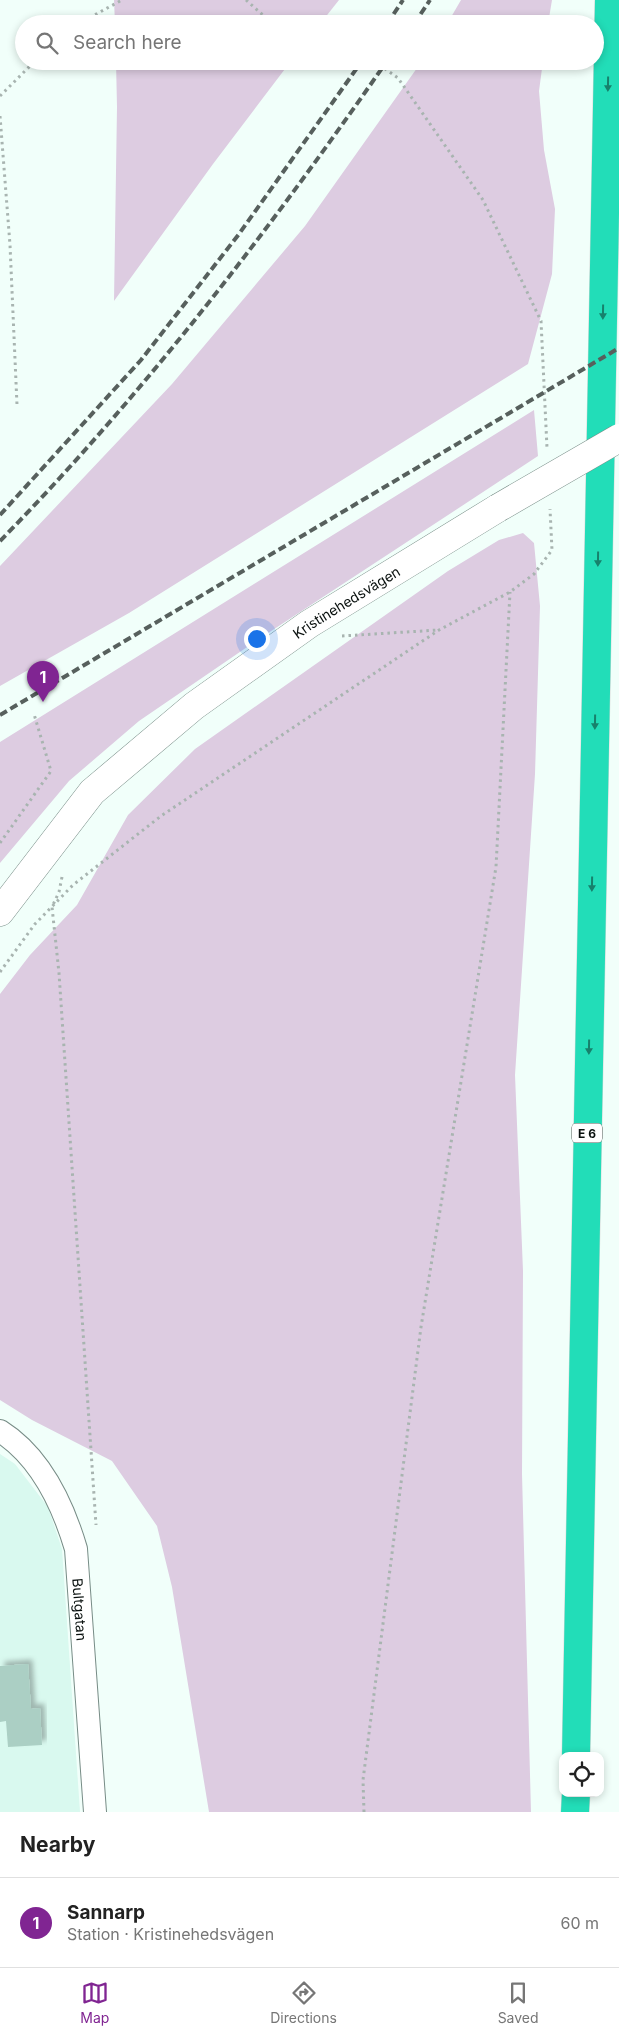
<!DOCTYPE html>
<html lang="en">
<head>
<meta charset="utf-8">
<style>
  :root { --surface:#fff; --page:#f2f2f2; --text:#222; --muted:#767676; --line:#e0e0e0; --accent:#802592 }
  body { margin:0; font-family:Inter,sans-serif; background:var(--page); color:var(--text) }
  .controls { position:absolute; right:15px; bottom:15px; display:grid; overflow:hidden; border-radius:10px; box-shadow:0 2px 8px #0003 }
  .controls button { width:45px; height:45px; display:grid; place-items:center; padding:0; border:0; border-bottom:1px solid var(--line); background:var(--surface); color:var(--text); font:25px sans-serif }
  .you { position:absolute; left:256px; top:638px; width:18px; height:18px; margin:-12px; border:4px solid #fff; border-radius:50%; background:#1a73e8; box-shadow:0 0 0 8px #1a73e833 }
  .badge { display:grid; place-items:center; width:32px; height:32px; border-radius:50%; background:var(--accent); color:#fff; font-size:16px; font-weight:700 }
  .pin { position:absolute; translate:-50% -41px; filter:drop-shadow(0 1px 2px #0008) }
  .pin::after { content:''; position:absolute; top:26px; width:18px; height:15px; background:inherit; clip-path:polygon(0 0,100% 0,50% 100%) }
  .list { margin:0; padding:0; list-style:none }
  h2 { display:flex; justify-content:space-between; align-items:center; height:65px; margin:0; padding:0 20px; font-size:21px }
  h2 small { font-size:16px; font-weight:400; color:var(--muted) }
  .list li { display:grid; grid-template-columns:32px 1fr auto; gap:15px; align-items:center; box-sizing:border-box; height:90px; padding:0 20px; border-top:1px solid var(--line) }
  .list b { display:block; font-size:19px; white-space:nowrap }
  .list p { margin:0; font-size:16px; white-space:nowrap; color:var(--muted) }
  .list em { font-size:16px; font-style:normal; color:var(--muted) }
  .icon { flex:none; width:28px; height:28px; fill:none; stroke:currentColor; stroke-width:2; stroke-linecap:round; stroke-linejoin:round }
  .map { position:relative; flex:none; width:619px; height:1812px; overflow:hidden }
  .search { position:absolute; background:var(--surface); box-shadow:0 2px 8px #0003; left:15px; right:15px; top:15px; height:55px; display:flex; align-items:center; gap:12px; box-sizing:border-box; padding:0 18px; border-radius:28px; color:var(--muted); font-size:19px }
  .sheet { height:155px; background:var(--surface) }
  nav { display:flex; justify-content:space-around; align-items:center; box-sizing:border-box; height:70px; border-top:1px solid var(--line); background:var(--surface); font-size:14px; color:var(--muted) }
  nav a { display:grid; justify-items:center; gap:2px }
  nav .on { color:var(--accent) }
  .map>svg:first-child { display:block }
  .built { fill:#d9f9ef }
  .green { fill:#ddcce1 }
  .building { fill:#abcfc4; filter:url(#shadow) }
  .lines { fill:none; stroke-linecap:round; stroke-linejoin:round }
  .minor-casing { stroke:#778c86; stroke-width:24 }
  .tertiary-casing { stroke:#778c86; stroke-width:29 }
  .motorway-casing { stroke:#d8d9d8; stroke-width:29 }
  .path { stroke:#a8b4b0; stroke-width:3; stroke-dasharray:2.5 4; stroke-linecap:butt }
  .minor { stroke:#fff; stroke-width:22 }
  .tertiary { stroke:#fff; stroke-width:28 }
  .motorway { stroke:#22ddb8; stroke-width:28 }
  .rail { stroke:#57605d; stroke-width:4; stroke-dasharray:8 4; stroke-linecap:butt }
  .tertiary-bridge-casing { stroke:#778c86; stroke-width:29; stroke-linecap:butt }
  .tertiary-bridge { stroke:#fff; stroke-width:28 }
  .oneway { fill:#17816c }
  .labels { text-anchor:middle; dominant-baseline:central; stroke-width:4; stroke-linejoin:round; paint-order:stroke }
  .shield { fill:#fff; stroke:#535856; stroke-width:1 }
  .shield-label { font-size:12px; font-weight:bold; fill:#09100e }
  .street-label { font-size:14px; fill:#09100e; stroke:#fff }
</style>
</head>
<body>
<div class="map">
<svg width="619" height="1812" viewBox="0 0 619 1812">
  <defs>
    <filter id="shadow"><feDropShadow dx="4.5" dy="-4.5" stdDeviation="2.5" flood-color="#0004"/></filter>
  </defs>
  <rect width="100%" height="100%" fill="#f1fffa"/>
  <path class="built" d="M0,1454L15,1464L48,1507L62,1549L80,1812H0Z"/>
  <g class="green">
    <path d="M114,0H339L320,24H115Z"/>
    <path d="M461,0H552L548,24H447Z"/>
    <path d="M116,61H291L213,164L114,301L117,107Z"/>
    <path d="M422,61H543L539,91L544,150L555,209L552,274L528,364L129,613L0,686V566L172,384L305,226Z"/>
    <path d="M534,410L538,456L253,643L139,721L69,781L0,863V742Z"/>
    <path d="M523,533L534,543L540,606L535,774L515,1075L523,1271L522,1474L531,1812H209L172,1587L157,1526L112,1461L32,1420L0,1400V994L30,955L77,905L128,815L195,749L448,571L499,540Z"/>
  </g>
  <path class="building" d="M28,1664L31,1709L40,1708L42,1745L8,1747L6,1721L0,1722V1666Z"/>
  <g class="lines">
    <g class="minor-casing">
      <g id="minor">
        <path id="s1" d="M0,1431C41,1457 63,1505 76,1549L95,1812"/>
      </g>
    </g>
    <g class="tertiary-casing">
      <g id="tertiary">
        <path id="s2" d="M0,912L92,792L194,706L309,624L498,508"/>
      </g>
    </g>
    <g class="motorway-casing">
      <g id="motorway">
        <path d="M576,1756L609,0"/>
        <path d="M575,1812L576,1793"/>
      </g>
    </g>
    <g class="path">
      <path d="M246,0L273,24"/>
      <path d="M78,24L122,0"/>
      <path d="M374,61L398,78L483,200L541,321L547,448"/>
      <path d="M0,96L35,61"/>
      <path d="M0,116L10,245L17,405"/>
      <path d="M342,636L438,630"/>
      <path d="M0,843L51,771L34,714"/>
      <path d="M62,877L59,892L52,907L59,973L96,1525"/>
      <path d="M0,972L35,924L73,885L161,816L439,630L510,592L534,574L552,550L550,509"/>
      <path d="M364,1812L363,1780L421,1327L496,867L510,592"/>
    </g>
    <use href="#minor" class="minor"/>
    <use href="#tertiary" class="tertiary"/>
    <use href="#motorway" class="motorway"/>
    <g class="rail">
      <path d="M387,24L403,0"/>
      <path d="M414,24L430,0"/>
      <path d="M0,515L141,360L239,234L362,61"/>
      <path d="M0,541C144,394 270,229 387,61"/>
      <path d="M0,715L619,348"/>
    </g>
    <g class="tertiary-bridge-casing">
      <path id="tertiary-bridge" d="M498,508L619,438"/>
    </g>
    <use href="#tertiary-bridge" class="tertiary-bridge"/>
  </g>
  <defs><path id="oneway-solid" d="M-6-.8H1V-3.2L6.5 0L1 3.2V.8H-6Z" transform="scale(1.25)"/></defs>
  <g class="oneway">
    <use href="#oneway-solid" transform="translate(608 84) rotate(91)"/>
    <use href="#oneway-solid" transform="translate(603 312) rotate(91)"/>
    <use href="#oneway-solid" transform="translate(598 559) rotate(91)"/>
    <use href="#oneway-solid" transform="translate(595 722) rotate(91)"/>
    <use href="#oneway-solid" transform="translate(592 884) rotate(91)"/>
    <use href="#oneway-solid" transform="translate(589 1047) rotate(91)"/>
  </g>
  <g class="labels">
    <rect class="shield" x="572" y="1123.5" width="30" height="19" rx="4"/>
    <g class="shield-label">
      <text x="587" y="1133">E 6</text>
    </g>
    <g class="street-label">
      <text stroke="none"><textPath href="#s2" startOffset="469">Kristinehedsvägen</textPath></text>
      <text stroke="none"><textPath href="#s1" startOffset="204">Bultgatan</textPath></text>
    </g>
  </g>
</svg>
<div class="controls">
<button><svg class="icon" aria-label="locate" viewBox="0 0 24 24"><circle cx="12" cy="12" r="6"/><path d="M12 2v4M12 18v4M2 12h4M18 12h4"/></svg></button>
</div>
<div class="you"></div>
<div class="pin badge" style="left:43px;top:702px">1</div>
<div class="search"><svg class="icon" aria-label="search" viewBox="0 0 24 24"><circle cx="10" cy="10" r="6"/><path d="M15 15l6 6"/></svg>Search here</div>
</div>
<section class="sheet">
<h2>Nearby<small></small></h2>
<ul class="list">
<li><span class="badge">1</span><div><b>Sannarp</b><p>Station · Kristinehedsvägen</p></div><em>60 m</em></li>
</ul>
</section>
<nav>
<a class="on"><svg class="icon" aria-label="map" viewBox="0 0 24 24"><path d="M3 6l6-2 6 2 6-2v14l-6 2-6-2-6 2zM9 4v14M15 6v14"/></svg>Map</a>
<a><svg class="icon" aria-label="directions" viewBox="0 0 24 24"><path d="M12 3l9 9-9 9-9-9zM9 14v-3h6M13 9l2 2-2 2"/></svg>Directions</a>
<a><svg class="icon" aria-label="saved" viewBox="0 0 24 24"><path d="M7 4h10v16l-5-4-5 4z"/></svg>Saved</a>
</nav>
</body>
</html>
